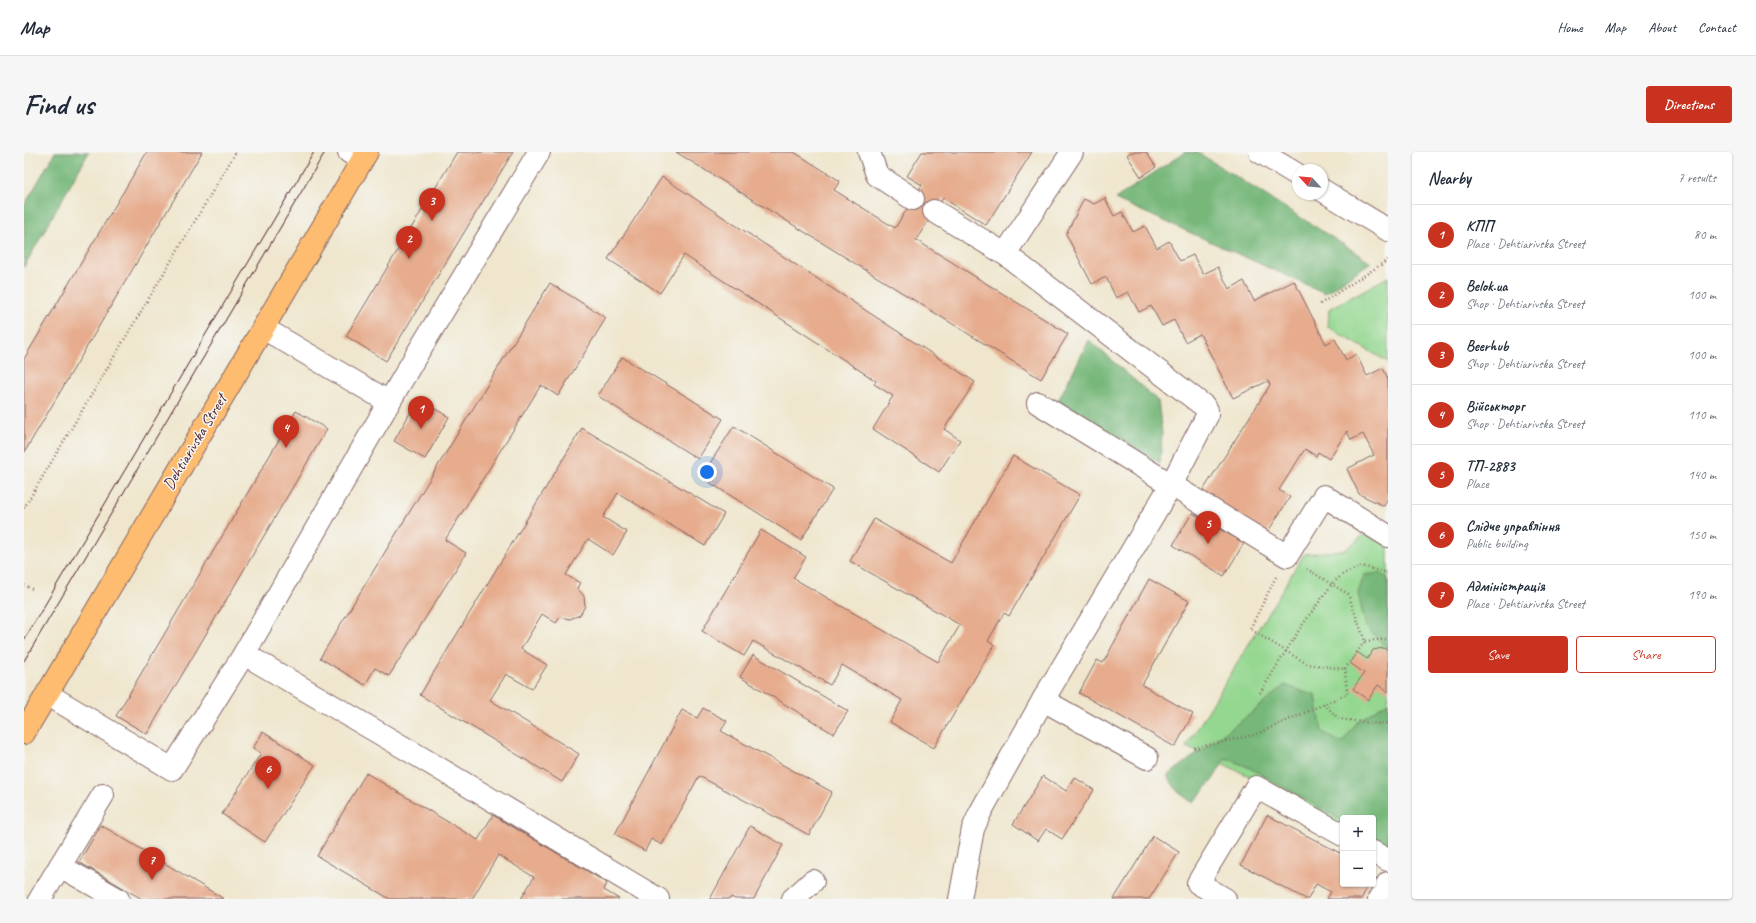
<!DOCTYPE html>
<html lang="en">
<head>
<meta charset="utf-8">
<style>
  :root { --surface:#fff; --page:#f6f6f7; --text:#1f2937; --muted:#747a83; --line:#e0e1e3; --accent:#c8321e }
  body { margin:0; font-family:Caveat,sans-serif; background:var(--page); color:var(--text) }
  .controls { position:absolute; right:12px; bottom:12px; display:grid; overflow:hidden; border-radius:4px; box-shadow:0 1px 3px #0004 }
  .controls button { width:36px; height:36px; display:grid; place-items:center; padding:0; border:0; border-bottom:1px solid var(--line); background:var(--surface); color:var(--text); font:20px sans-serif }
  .compass { position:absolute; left:1268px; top:12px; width:36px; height:36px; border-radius:50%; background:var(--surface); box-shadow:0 1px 3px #0004; rotate:296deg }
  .you { position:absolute; left:683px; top:320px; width:14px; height:14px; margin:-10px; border:3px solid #fff; border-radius:50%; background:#1a73e8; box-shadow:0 0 0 6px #1a73e833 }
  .badge { display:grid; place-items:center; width:26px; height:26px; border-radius:50%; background:var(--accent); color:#fff; font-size:13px; font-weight:700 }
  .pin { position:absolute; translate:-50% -33px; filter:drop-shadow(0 1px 2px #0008) }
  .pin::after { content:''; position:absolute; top:21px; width:14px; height:12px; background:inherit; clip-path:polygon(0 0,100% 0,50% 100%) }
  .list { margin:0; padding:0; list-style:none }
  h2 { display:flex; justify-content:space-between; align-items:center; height:52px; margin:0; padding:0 16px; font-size:17px }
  h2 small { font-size:13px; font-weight:400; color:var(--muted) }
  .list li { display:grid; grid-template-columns:26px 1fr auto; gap:12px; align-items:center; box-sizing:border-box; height:60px; padding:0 16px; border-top:1px solid var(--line) }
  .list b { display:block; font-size:15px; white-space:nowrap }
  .list p { margin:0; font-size:13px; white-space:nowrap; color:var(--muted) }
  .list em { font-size:13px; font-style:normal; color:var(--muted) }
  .actions { display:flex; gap:8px; padding:12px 16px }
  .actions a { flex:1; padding:9px 0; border:1px solid var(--accent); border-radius:4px; text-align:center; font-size:14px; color:var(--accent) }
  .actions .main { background:var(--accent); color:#fff }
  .map { position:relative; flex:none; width:1364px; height:747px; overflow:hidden; border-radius:4px }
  header { display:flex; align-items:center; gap:24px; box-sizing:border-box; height:56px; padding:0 20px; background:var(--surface); border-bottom:1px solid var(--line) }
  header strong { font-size:19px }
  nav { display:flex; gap:22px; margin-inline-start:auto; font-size:14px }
  .intro { display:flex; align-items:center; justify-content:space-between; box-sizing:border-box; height:96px; padding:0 24px }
  h1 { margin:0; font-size:28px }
  .button { padding:10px 18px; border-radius:4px; background:var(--accent); color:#fff; font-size:14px; font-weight:700 }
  main { display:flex; gap:24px; padding:0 24px }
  aside { flex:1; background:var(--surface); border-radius:4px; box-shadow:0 1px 3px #0004 }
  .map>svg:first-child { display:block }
  .green { fill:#94d790; stroke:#6f7b5e }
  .forest { fill:#77b87a; stroke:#606c52 }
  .building { fill:#e6ac8d }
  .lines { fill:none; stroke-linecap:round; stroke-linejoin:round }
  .minor-casing { stroke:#846564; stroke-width:24 }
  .major-casing { stroke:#846564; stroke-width:24 }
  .path { stroke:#846564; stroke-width:2.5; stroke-dasharray:1 3; stroke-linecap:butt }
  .minor { stroke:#fff; stroke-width:22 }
  .major { stroke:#fdbc70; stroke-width:22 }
  .tram { stroke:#4a1f2b; stroke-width:1 }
  .labels { text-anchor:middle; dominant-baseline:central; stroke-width:3; stroke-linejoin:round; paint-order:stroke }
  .street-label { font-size:16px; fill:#4a1f2b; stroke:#f6f6f2 }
</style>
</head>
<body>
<header>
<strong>Map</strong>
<nav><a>Home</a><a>Map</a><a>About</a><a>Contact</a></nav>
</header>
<div class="intro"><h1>Find us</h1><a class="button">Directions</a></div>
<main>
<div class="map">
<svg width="1364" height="747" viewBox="0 0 1364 747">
  <rect width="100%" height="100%" fill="#f6f6f2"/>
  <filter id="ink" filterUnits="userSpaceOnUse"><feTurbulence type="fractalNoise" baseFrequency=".025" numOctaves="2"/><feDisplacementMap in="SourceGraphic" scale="8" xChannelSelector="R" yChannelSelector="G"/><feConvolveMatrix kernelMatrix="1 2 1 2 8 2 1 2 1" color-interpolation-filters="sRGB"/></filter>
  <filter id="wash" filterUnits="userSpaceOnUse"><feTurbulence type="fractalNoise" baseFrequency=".012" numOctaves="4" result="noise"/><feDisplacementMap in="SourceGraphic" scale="16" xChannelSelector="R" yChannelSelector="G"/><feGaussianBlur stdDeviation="0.9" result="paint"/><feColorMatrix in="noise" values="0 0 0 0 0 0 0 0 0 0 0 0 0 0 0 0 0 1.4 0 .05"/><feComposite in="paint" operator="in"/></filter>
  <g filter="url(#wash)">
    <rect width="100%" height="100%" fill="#efe6cd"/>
    <g class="green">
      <path d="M1364,125V210L1304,175L1305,157Z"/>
      <path d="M1341,382L1364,394V701L1349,693V666H1319V676L1223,623L1162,595L1280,402L1321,398Z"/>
    </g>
    <g class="forest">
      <path d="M31,0H65L0,115V54Z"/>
      <path d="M1161,0H1173L1347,110L1301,141L1091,47Z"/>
      <path d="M1065,188L1134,249L1138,281L1136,311L1034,249Z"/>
      <path d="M1356,421L1364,427V497L1342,475L1334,442L1340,423Z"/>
      <path d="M1261,533L1292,544L1298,580L1318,591L1334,569L1364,550V695L1349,686V666H1319V669L1226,616L1202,606L1188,629L1169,651L1154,640L1143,624L1229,560Z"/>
    </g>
    <g id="blocks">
      <g class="building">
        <path d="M123,0H178L0,301V207Z"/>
        <path d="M433,0H489L362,209L322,184Z"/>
        <path d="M652,0H770L816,29L810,38L871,76L898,33L883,24L898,0H1008L962,73L919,46L892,88L1044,182L1017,227Z"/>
        <path d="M1107,0H1122L1132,15L1117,25L1103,3Z"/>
        <path d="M638,25L951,230L920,277L936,288L915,320L849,277L869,244L850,232L852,229L660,103L636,141L584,107Z"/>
        <path d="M1081,46L1090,64L1098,60L1109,80L1121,74L1133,96L1145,89L1156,109L1169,103L1179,122L1194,115L1205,137L1220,129L1230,149L1270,129L1302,192L1311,187L1322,208L1332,202L1343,224L1359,216L1364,227V346L1360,354L1335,342L1323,317L1350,303L1339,282L1327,288L1323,279L1305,307L1294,300L1292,304L1281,297L1255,338L1266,345L1243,381L1178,340L1246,233L1244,229L1209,246L1176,182L1161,190L1150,168L1138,174L1127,154L1115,160L1104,140L1092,146L1082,125L1068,132L1042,82L1060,47L1070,52Z"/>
        <path d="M526,131L582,166L534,244L517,233L421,388L442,401L365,524L351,516L341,533L296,506Z"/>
        <path d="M598,205L699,267L674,307L574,244Z"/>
        <path d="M394,247L425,265L401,307L370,289Z"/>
        <path d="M272,259L303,277L123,582L92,564Z"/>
        <path d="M710,274L809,337L777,388L677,325Z"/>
        <path d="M558,276L700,362L681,394L594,341L579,365L603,380L589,403L564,387L542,423L556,431L553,436L560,444L561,454L556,463L546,467L536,465L532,471L518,462L497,497L523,513L508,537L482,522L466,548L555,602L538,630L396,543Z"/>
        <path d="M989,304L1056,343L985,464L980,461L964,489L970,493L910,596L866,570L878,548L818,513L806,533L729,489L720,504L678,479L737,378L782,405L769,426L914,510L936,473L826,409L850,367L927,411Z"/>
        <path d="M1168,361L1220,391L1200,424L1149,393Z"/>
        <path d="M1125,427L1165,449L1118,533L1169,562L1151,595L1055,541L1073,508L1079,511Z"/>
        <path d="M1359,496L1364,498V540L1354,533L1344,548L1329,537L1340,521L1326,511L1333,500L1343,507L1349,498Z"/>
        <path d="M729,503L824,559L810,582L716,525Z"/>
        <path d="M679,556L703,569L697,579L808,640L785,683L675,624L638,693L627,687L621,699L591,682L658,558L673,566Z"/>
        <path d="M239,580L291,613L241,690L198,662L237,601L229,596Z"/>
        <path d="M342,621L454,688L469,663L583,731L580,738L595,747H497L510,725L474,703L448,747H366L293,704Z"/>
        <path d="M1019,624L1042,639L1050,625L1070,638L1038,687L1022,677L1014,689L989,672Z"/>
        <path d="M1243,663L1316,701L1319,696V732H1345L1337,747H1303L1307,740L1292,732L1284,747H1282L1217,713Z"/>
        <path d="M77,673L200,747H118L55,710Z"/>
        <path d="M726,674L759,693L730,747H711L707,745L706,747H686Z"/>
        <path d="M1129,684L1155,700L1125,747H1090Z"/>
      </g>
    </g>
  </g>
  <g filter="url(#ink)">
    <use href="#blocks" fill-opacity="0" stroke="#846564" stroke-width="1"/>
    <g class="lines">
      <g class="minor-casing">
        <g id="minor">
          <path d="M325,0L338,8"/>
          <path d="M845,0L853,23L889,47"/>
          <path d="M1236,0L1274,23"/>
          <path d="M1298,38L1364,78"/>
          <path d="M910,59L981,102L1180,254L1183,258V264L1147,333L1019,548L956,661L949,677L936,747"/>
          <path d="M981,102L1048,0"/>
          <path d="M239,176L365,250"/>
          <path d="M1014,251L1263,404L1300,344L1364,384"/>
          <path d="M220,502L396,605L634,747"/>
          <path d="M23,542L148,617L220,502L390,207L515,0"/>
          <path d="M1019,548L1123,606"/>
          <path d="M1349,700L1364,708"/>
          <path d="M36,714L94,747"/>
          <path d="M16,747L79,643"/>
          <path d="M769,747L789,729"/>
          <path d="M1201,747L1174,731L1232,635L1319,683"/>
          <path d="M1355,747L1364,731"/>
        </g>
      </g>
      <g class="major-casing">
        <path id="major" d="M0,581L343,0"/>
      </g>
      <g class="path">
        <path d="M1296,152L1364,108"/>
        <path d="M0,356L212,0"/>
        <path d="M1252,425L1226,477L1283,512L1321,517"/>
        <path d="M0,433L8,437"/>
        <path d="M1341,489L1364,487"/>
        <path d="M1236,541L1277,475L1308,432L1319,422L1338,414L1364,421"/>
        <path d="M1300,552L1315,567L1355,572L1364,571"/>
        <path d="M1170,596L1230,583L1323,542L1321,517L1341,489L1324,442L1283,417"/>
      </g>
      <use href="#minor" class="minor"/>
      <use href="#major" class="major"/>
      <g class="tram">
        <path d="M0,488L290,0"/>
        <path d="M0,509L301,0"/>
      </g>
    </g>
  </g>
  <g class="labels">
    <g class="street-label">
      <text transform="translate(171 290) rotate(-59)">Dehtiarivska Street</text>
    </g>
  </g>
</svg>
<div class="controls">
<button>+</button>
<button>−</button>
</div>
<svg class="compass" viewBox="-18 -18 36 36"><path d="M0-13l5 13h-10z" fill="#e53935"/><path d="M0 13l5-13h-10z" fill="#747a83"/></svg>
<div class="you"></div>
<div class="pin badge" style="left:397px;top:277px">1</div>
<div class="pin badge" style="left:385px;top:107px">2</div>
<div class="pin badge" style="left:408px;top:69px">3</div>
<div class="pin badge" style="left:262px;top:296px">4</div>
<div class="pin badge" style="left:1184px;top:392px">5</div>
<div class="pin badge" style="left:244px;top:637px">6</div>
<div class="pin badge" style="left:128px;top:728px">7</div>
</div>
<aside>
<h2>Nearby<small>7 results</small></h2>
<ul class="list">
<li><span class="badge">1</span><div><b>КПП</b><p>Place · Dehtiarivska Street</p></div><em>80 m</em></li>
<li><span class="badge">2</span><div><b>Belok.ua</b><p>Shop · Dehtiarivska Street</p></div><em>100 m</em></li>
<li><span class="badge">3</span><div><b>Beerhub</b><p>Shop · Dehtiarivska Street</p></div><em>100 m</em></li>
<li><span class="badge">4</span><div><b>Військторг</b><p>Shop · Dehtiarivska Street</p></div><em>110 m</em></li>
<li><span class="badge">5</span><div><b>ТП-2883</b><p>Place</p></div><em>140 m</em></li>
<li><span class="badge">6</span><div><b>Слідче управління</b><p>Public building</p></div><em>150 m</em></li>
<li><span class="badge">7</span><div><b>Адміністрація</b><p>Place · Dehtiarivska Street</p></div><em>190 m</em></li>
</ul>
<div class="actions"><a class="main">Save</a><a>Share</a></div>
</aside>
</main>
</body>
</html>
